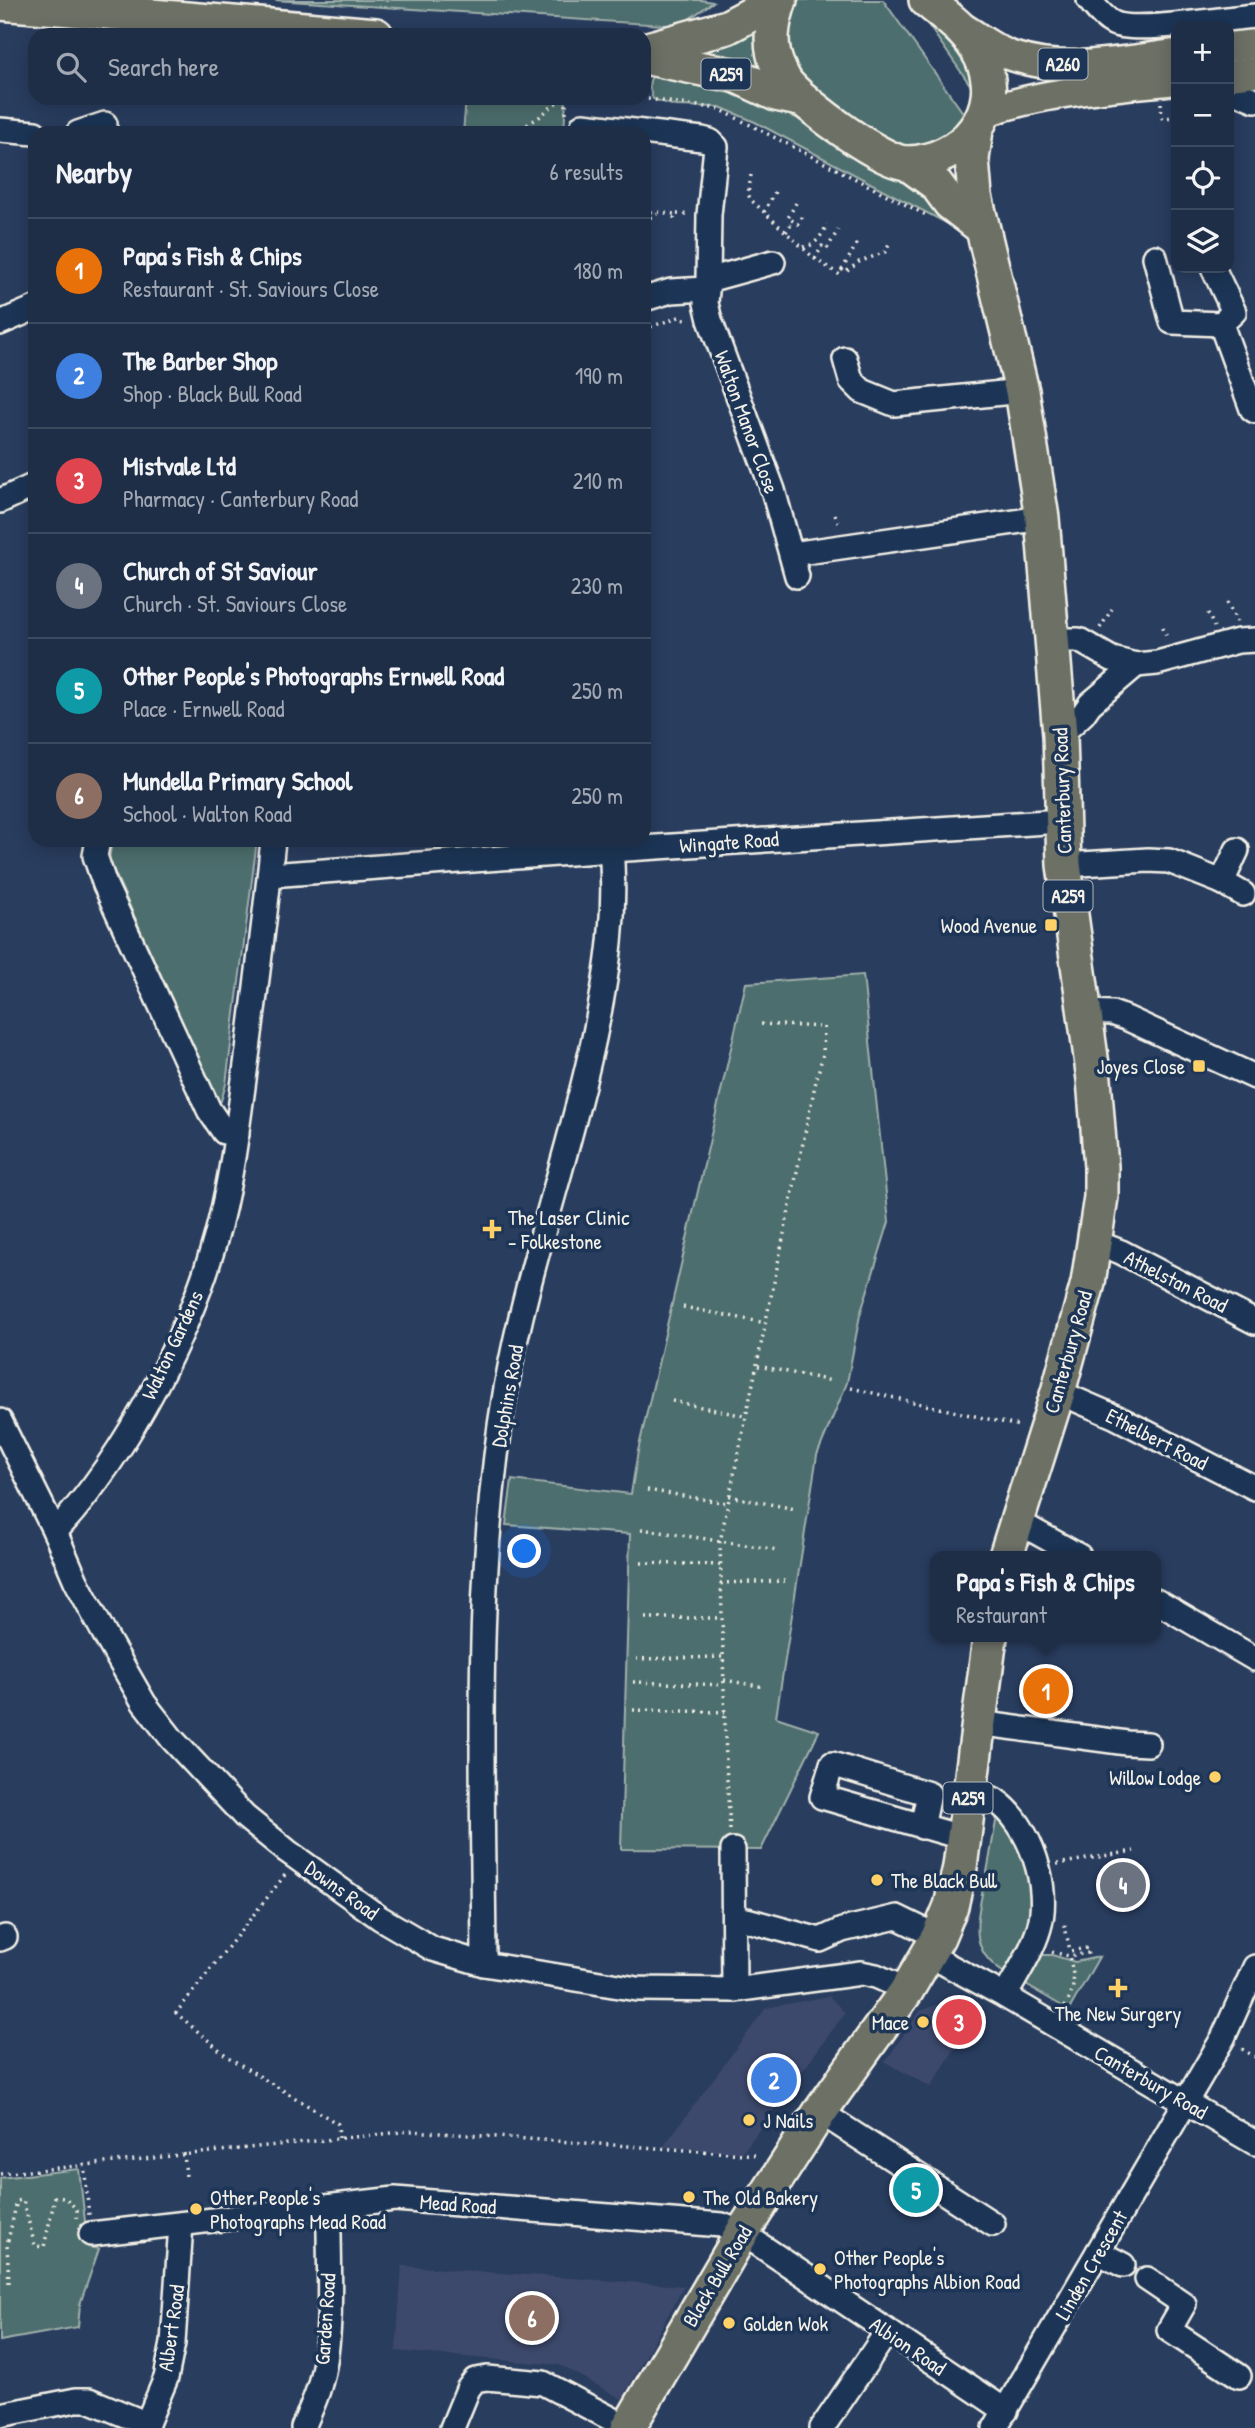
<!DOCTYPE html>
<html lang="en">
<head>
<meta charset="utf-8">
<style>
  :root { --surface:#1f2e47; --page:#27364e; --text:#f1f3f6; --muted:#a1a8b4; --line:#3c4a60; --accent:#ffd166 }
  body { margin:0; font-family:"Patrick Hand",sans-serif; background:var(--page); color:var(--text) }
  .controls { position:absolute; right:21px; top:21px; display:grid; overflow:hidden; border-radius:14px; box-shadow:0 4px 18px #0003 }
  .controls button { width:63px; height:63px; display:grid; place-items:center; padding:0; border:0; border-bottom:2px solid var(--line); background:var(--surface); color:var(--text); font:35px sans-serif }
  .you { position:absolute; left:525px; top:1552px; width:24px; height:24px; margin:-18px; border:5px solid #fff; border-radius:50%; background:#1a73e8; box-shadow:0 0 0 10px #1a73e833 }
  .badge { display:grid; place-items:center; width:46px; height:46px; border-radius:50%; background:var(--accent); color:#fff; font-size:23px; font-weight:700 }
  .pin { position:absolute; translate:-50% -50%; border:4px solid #fff; box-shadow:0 2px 7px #0006 }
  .popup { position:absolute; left:930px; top:1551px; width:231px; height:91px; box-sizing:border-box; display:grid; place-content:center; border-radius:14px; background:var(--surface); filter:drop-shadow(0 2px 5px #0005); font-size:23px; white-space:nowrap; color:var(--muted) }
  .popup b { font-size:26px; color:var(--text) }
  .popup::after { content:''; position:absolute; left:50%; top:100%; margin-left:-14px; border:14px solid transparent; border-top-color:var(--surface) }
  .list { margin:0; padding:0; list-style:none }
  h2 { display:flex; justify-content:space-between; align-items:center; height:91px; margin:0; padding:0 28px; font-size:30px }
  h2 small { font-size:23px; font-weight:400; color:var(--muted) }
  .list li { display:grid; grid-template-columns:46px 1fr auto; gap:21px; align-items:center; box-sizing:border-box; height:105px; padding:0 28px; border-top:2px solid var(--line) }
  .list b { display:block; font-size:26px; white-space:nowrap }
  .list p { margin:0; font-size:23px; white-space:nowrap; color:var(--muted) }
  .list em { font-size:23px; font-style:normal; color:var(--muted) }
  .icon { flex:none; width:38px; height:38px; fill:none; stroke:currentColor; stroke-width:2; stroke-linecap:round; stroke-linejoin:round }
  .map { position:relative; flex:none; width:1255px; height:2428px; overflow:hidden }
  .search { position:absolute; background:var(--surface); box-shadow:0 4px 18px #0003; left:28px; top:28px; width:623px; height:77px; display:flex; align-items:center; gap:18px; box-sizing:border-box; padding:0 24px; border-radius:21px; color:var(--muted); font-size:26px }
  .panel { position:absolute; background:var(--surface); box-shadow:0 4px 18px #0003; left:28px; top:126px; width:623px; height:721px; border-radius:21px }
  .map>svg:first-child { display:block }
  .built { fill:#3c496c }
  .green { fill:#4d6e6e; stroke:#a0b0ab; stroke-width:2 }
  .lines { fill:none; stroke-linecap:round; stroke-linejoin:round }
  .minor-casing { stroke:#f4f1e8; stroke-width:28 }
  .major-casing { stroke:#f4f1e8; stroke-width:33 }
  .highway-casing { stroke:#f4f1e8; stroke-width:38 }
  .path { stroke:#f4f1e8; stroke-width:3.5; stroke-dasharray:2 5; stroke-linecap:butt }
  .minor { stroke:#1d3557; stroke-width:23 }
  .major { stroke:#6c7065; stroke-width:28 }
  .highway { stroke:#6c7065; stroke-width:33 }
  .poi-dot { fill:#ffd166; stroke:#1d3557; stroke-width:2.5 }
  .labels { text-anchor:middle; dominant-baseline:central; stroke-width:7; stroke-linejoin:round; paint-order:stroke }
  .shield { fill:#1d3557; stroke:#b4b9bc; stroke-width:2 }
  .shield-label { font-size:19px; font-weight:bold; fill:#f4f1e8 }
  .street-label { font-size:21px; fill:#f4f1e8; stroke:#1d3557 }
  .poi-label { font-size:21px; fill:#f4f1e8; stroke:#1d3557; text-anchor:start }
</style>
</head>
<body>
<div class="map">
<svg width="1255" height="2428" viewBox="0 0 1255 2428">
  <rect width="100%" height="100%" fill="#293d5f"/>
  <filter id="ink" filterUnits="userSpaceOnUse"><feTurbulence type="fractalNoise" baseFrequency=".0143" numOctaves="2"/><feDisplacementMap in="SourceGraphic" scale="14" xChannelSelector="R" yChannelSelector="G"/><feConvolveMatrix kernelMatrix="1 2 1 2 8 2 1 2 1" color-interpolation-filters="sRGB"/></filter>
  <g filter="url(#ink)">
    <g class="built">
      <path d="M829,1996L845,2013L742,2153L663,2147L766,2008Z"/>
      <path d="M962,2001L982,2005L931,2087L885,2062L920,2011L945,2002Z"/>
      <path d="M402,2266L684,2286L622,2399L560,2365L396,2351Z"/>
    </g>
    <g class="green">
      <path d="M274,0H701L713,2L679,26Z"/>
      <path d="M795,0H883L966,117C946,143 915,151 885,142L796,74L783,25Z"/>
      <path d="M924,19L951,38L968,61L973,89Z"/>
      <path d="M755,24L768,75L681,50Z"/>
      <path d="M655,74L742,94L801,120L867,166L882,173L901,177L940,206L946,223L755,122L720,107L675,106L653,99C650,89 646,81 655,74Z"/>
      <path d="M466,98H566L564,133H463Z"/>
      <path d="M112,840H257L226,1084L221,1101L218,1102L109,860Z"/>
      <path d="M863,975L889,1222L860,1315L847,1383L817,1455L776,1717L819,1731L761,1850L621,1849L630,1534L506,1525L512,1480L631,1494L638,1451L746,983Z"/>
      <path d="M997,1816L1006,1820L1027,1852L1035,1923L1011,1977C967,1953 976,1925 984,1884H991L993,1874L987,1872Z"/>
      <path d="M1039,1955H1052L1075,1962L1099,1957L1069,2010L1019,1981Z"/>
      <path d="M79,2169L88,2247L99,2249L80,2304L78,2327L0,2341V2178Z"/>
    </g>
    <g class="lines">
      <g class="minor-casing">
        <g id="minor">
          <path d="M1089,0C1096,8 1103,18 1113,23C1135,34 1225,18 1255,16"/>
          <path d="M1243,95L1255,100"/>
          <path d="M583,125L702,139L710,141L716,147L709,215L708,280"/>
          <path d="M0,130L35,133"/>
          <path d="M78,133L105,124"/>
          <path d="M1155,257L1172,322L1221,324"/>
          <path d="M773,262L708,280L706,303L710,320L773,490L797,576"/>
          <path d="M1213,268L1234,312L1221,324L1252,409L1255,411"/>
          <path d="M644,299L671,291L706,289"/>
          <path d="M0,323L35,308"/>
          <path d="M845,359L851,380L862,391L894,404L1022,391"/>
          <path d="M0,501L35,485"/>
          <path d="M792,554L1042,518"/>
          <path d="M1054,640H1079L1112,659L1136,665L1157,663L1238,641L1255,640"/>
          <path d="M1060,735L1083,714L1090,704L1136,665"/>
          <path d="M98,840L95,856L105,885L209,1110L224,1132L237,1134"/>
          <path d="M1237,850L1222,882L1243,894"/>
          <path d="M1064,865L1148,860L1169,861L1222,882"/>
          <path d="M270,875L611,850L1062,821"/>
          <path d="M1084,1012L1112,1013L1126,1018L1255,1077"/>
          <path d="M1095,1242L1121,1252L1255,1322"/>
          <path d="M1058,1392L1116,1417L1255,1488"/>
          <path d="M0,1421L55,1532L76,1581L105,1635L144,1703L172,1739L245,1817L287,1851L380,1918L433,1949L484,1964L637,1989L734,1990L861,1973L876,1976L907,1990"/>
          <path d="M1018,1522L1079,1556"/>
          <path d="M55,1532C127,1455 195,1325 220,1222C234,1166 240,1107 248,1050C257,980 266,910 273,840"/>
          <path d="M1156,1601L1255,1659"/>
          <path d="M978,1723L1127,1743L1148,1744"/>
          <path d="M969,1793C977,1795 988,1796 995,1800C1031,1824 1051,1888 1039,1928C1032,1952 1017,1974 1005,1996"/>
          <path d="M922,1827L929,1794L832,1764L822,1797L964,1838"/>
          <path d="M733,1850L734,1990"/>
          <path d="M747,1920L820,1940L842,1930L897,1917L938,1937"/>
          <path d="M0,1939L5,1937"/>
          <path d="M929,1955L1005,1996L1255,2143"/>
          <path d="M484,1964C483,1772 473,1577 506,1388C527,1269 569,1156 594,1038C608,972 618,908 610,840"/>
          <path d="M820,2112L993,2224"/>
          <path d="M91,2234L395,2199L722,2225L742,2233L1006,2411"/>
          <path d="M1098,2252L1123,2265"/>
          <path d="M1147,2279L1184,2304L1169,2330L1239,2376"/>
          <path d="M0,2415L76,2400H89L147,2424"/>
          <path d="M145,2428L166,2378L173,2343L181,2224"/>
          <path d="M303,2428C308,2415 315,2401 319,2387C335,2335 328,2261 329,2207"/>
          <path d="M452,2428L468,2389L475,2380L487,2378L543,2383L629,2428"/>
          <path d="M822,2428L887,2332"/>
          <path d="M995,2428L1223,2038L1255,1967"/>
        </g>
      </g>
      <g class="major-casing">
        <g id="major">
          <path d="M963,28C979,37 997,52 1015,57C1066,74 1125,60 1176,54"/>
          <path d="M1229,47L1255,44"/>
          <path d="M1229,75L1255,72"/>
          <path d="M985,112C1048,91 1111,87 1176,80"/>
        </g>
      </g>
      <g class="highway-casing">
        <g id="highway">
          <path d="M780,0C772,23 768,44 778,67C781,73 784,81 789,86C806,105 883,164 908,163C962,162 1007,110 981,57C969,32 947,17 926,0"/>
          <path d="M0,3L376,35"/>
          <path d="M644,50L727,27L778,0"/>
          <path d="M644,57L737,76L776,94L804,100"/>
          <path d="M976,130L972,159L975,196L1022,391L1042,518L1060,735L1064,865L1094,1079L1101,1167V1197L1088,1283L1058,1392L1006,1556"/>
          <path d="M907,163L936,184L950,203L981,227"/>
          <path d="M628,2428L742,2233L820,2112L907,1990L938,1937L951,1906L960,1867L990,1637"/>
        </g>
      </g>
      <g class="path">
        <path d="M641,98L719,109L926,215"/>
        <path d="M1161,103L1162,118L1176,117"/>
        <path d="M566,113V98"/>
        <path d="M486,133L523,127L538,118L562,98"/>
        <path d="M751,175L748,194L751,200L815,259L840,275L842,270L846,272L859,262L885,252L889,244"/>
        <path d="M796,203L788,218L798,224L805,213"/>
        <path d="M644,211L675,214"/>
        <path d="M764,212L775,192"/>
        <path d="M674,219L675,214H690"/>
        <path d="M644,221L657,214"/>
        <path d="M786,232L793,221"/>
        <path d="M803,247C815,247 823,234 827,224"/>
        <path d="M815,259L822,246L827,249L838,230"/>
        <path d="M842,270L859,240"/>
        <path d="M644,329L679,317L688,320"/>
        <path d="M835,514L839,525"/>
        <path d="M1227,602L1237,622"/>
        <path d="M1208,613L1214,627"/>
        <path d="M1163,627L1167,638"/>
        <path d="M1100,628L1112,609"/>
        <path d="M683,1307L766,1323"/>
        <path d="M758,1366L832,1381"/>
        <path d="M851,1388L1019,1426"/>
        <path d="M672,1401L745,1416"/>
        <path d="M647,1490L727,1503"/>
        <path d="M729,1496L795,1509"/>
        <path d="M641,1529L778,1550"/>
        <path d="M641,1563L721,1565"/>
        <path d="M720,1583L785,1581"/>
        <path d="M645,1618H721"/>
        <path d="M636,1659L722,1657"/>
        <path d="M724,1680L765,1687"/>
        <path d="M633,1682L724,1685"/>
        <path d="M633,1710L725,1712"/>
        <path d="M730,1830L726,1763L720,1542L815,1085L823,1054L824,1027L759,1024"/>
        <path d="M1057,1864L1134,1851"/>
        <path d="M285,1875L176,2013L228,2057L338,2124L339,2138"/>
        <path d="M1052,1952L1069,1956L1088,1953L1087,1948L1070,1951L1064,1922H1063"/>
        <path d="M1065,2007C1076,1986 1075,1979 1069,1956"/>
        <path d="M1242,2049L1255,2057"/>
        <path d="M184,2153L186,2177"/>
        <path d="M84,2164L89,2215"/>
        <path d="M0,2174L411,2131L758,2155"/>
        <path d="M9,2283L7,2245L17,2201L23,2200L35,2246L44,2247L55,2197L66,2198L77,2210V2218"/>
      </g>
      <use href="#minor" class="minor"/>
      <use href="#major" class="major"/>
      <use href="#highway" class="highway"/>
    </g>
  </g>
  <g class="poi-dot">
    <rect x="1044" y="918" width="14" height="14" rx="3.5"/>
    <rect x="1192" y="1059" width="14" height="14" rx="3.5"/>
    <path d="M488.5 1218.5h7v7h7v7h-7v7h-7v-7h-7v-7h7z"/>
    <circle cx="1215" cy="1777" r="7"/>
    <circle cx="877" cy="1880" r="7"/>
    <path d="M1114.5 1977.5h7v7h7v7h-7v7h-7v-7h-7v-7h7z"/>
    <circle cx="923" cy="2022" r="7"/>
    <circle cx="749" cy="2120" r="7"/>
    <circle cx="689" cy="2197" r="7"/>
    <circle cx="196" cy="2209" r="7"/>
    <circle cx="820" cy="2269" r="7"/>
    <circle cx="729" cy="2323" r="7"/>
  </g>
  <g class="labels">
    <g class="shield">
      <rect x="1038.5" y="48.5" width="49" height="31" rx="5"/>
      <rect x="701.5" y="58.5" width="49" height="31" rx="5"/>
      <rect x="1043.5" y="880.5" width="49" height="31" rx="5"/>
      <rect x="943.5" y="1782.5" width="49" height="31" rx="5"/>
    </g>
    <g class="shield-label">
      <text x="1063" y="64">A260</text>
      <text x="726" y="74">A259</text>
      <text x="1068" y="896">A259</text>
      <text x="968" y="1798">A259</text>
    </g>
    <g class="street-label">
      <text transform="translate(747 422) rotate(70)">Walton Manor Close</text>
      <text transform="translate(1062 791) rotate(-92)">Canterbury Road</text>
      <text transform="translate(729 842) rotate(-4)">Wingate Road</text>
      <text transform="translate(1176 1281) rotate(27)">Athelstan Road</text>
      <text transform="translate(172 1345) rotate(-65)">Walton Gardens</text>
      <text transform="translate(1068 1352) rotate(-74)">Canterbury Road</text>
      <text transform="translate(507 1396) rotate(-80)">Dolphins Road</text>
      <text transform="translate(1157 1439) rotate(27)">Ethelbert Road</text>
      <text transform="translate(342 1890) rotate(36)">Downs Road</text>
      <text transform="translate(1151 2082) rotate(30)">Canterbury Road</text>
      <text transform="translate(458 2204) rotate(4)">Mead Road</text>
      <text transform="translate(1091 2265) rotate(-60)">Linden Crescent</text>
      <text transform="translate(717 2276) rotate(-59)">Black Bull Road</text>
      <text transform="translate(325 2319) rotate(-86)">Garden Road</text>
      <text transform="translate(171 2328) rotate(-82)">Albert Road</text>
      <text transform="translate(908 2346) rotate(34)">Albion Road</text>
    </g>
    <g class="poi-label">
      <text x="1037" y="925" text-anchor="end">Wood Avenue</text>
      <text x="1185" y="1066" text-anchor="end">Joyes Close</text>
      <text x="508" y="1217">The Laser Clinic<tspan x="508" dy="24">- Folkestone</tspan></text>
      <text x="1201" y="1777" text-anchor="end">Willow Lodge</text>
      <text x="891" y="1880">The Black Bull</text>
      <text x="1118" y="2013" text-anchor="middle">The New Surgery</text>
      <text x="909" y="2022" text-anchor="end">Mace</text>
      <text x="763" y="2120">J Nails</text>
      <text x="210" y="2197">Other People's<tspan x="210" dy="24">Photographs Mead Road</tspan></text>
      <text x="703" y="2197">The Old Bakery</text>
      <text x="834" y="2257">Other People's<tspan x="834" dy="24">Photographs Albion Road</tspan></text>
      <text x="743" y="2323">Golden Wok</text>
    </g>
  </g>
</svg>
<div class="controls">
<button>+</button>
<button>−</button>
<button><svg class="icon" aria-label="locate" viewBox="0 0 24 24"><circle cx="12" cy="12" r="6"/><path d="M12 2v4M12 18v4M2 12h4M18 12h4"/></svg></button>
<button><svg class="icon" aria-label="layers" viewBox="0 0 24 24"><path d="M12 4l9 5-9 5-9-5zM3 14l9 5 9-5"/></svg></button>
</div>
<div class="you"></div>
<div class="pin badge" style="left:1046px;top:1691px;background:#e8710a">1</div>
<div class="popup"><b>Papa's Fish &amp; Chips</b>Restaurant</div>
<div class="pin badge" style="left:774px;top:2080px;background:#3f7fe0">2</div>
<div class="pin badge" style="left:959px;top:2022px;background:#e0444e">3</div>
<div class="pin badge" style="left:1123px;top:1885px;background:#6b7280">4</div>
<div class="pin badge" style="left:916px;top:2190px;background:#0f9aa8">5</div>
<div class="pin badge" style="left:532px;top:2318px;background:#8d6e63">6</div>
<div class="search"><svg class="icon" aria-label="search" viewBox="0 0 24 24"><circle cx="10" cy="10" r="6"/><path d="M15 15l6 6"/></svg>Search here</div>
<section class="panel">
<h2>Nearby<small>6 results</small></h2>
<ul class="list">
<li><span class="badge" style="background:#e8710a">1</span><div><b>Papa's Fish &amp; Chips</b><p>Restaurant · St. Saviours Close</p></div><em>180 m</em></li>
<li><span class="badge" style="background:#3f7fe0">2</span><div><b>The Barber Shop</b><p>Shop · Black Bull Road</p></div><em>190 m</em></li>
<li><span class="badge" style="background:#e0444e">3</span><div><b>Mistvale Ltd</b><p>Pharmacy · Canterbury Road</p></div><em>210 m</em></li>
<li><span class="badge" style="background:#6b7280">4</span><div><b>Church of St Saviour</b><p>Church · St. Saviours Close</p></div><em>230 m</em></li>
<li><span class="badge" style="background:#0f9aa8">5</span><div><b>Other People's Photographs Ernwell Road</b><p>Place · Ernwell Road</p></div><em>250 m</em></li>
<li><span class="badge" style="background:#8d6e63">6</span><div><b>Mundella Primary School</b><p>School · Walton Road</p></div><em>250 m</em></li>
</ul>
</section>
</div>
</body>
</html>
